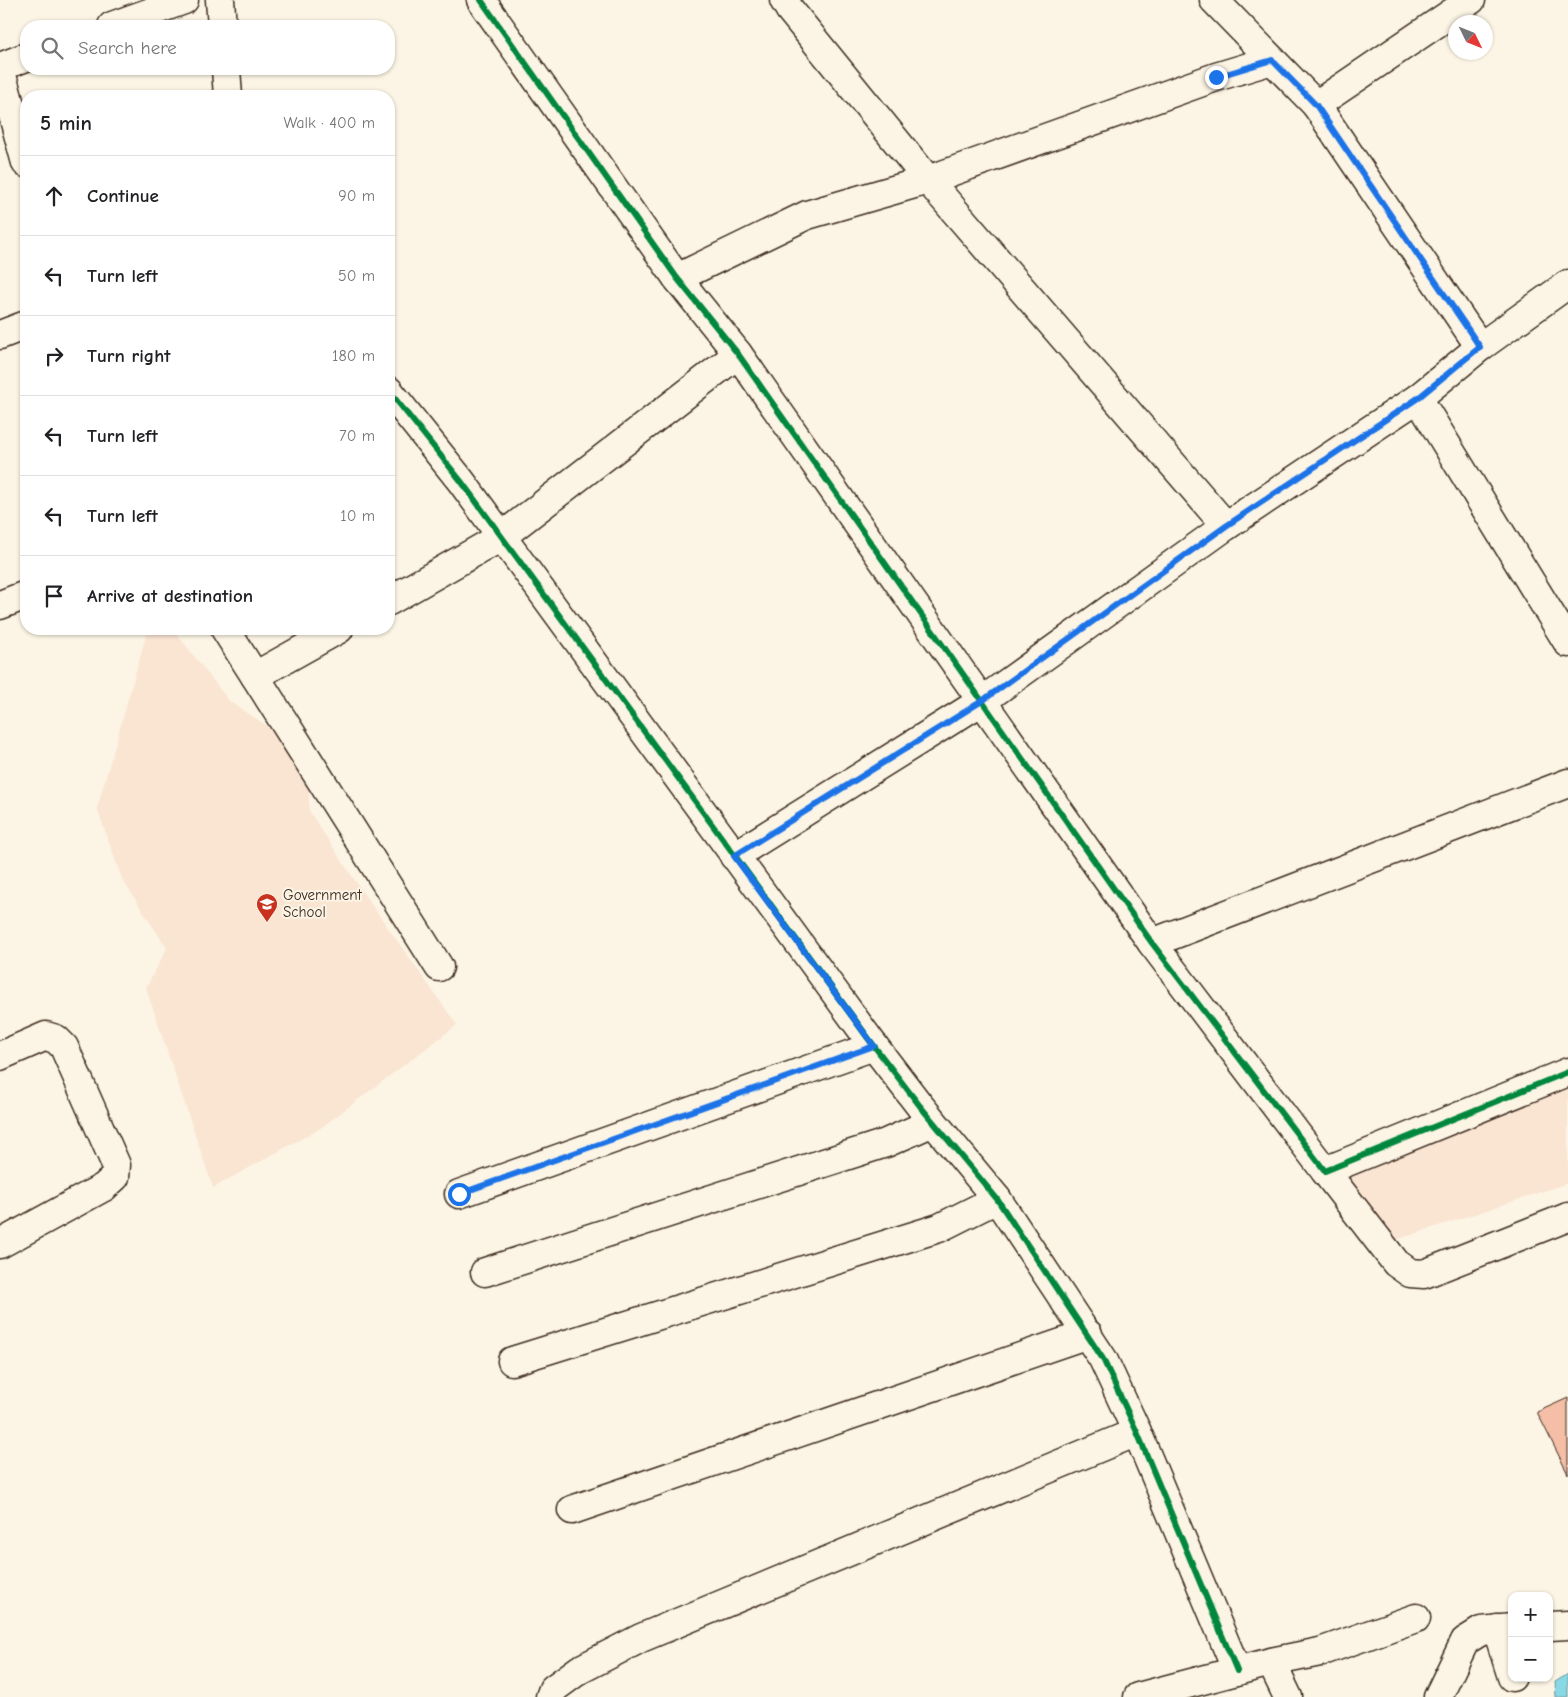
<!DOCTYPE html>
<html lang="en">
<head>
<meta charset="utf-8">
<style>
  :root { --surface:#fff; --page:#f2f2f2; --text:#202124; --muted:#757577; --line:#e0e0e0 }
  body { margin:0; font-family:"Comic Neue",sans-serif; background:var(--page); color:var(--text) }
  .controls { position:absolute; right:15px; bottom:15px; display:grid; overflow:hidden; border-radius:10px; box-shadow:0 1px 4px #0004 }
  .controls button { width:45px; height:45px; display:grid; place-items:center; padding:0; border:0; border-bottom:1px solid var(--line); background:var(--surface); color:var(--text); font:25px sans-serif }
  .compass { position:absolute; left:1448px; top:15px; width:45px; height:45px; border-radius:50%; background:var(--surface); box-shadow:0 1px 4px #0004; rotate:133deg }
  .stop { position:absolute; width:15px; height:15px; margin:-11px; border:4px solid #1a73e8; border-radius:50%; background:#fff }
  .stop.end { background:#1a73e8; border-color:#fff; box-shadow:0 1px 5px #0008 }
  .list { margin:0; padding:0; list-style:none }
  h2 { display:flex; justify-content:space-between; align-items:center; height:65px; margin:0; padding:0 20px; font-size:21px }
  h2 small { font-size:16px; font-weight:400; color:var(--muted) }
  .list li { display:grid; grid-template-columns:32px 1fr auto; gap:15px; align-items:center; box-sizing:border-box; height:80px; padding:0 20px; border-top:1px solid var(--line) }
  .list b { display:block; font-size:19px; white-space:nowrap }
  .list em { font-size:16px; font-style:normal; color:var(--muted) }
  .icon { flex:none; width:28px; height:28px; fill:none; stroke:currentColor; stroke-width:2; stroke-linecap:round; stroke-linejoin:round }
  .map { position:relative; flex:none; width:1568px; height:1697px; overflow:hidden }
  .search { position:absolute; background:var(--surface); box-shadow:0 1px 4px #0004; left:20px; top:20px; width:375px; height:55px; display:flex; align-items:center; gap:12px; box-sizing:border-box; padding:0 18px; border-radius:20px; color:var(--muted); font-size:19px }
  .panel { position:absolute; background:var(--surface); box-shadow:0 1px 4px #0004; left:20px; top:90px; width:375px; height:545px; border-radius:20px }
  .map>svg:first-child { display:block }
  .built { fill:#fae4d2 }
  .water { fill:#89d8e6; stroke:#6a9296 }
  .building { fill:#f4bea7; stroke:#3b2a1e }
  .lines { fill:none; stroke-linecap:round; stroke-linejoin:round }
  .minor-casing { stroke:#3b2a1e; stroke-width:31 }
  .minor { stroke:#fcf5e5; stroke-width:28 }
  .cycleway-casing { stroke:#fcf5e5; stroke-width:9 }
  .cycleway { stroke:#00873e; stroke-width:6 }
  .route { stroke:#1a73e8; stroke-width:6 }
  .labels { text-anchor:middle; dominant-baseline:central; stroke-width:4; stroke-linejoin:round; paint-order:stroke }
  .poi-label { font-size:15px; fill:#3b2a1e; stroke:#fcf5e5; text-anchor:start }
</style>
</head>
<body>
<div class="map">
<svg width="1568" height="1697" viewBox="0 0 1568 1697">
  <rect width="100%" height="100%" fill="#fcf5e5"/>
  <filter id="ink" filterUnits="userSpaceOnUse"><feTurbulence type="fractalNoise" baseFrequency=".02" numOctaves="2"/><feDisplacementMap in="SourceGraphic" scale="10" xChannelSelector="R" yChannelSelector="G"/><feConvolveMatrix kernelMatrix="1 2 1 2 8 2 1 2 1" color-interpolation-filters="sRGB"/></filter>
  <g filter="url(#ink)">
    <g class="built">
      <path d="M148,629H173L229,701L308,753L309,811L366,897L457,1025L322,1127L213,1188L146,988L167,948L122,879L97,808Z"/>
      <path d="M1568,1087V1183L1393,1241L1338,1174Z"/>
    </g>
    <path class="water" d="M1568,1674V1697H1556L1555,1682Z"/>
    <path class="building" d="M1568,1398V1474L1537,1412Z"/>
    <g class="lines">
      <g class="minor-casing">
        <g id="minor">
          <path d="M220,0L222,26"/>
          <path d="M481,0L677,278L738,354L1152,943L1325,1171L1568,1072"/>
          <path d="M784,0L790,10L928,180L1226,526"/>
          <path d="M1214,0L1316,105"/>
          <path d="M1471,0L1316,105L1480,347"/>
          <path d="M112,26L184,0"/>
          <path d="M0,67L26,57"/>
          <path d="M0,68L26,163"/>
          <path d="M226,69L228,96"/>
          <path d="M677,278L807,215L928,180L1216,77L1272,60"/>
          <path d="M1568,284L1480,347L1418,398L1568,643"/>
          <path d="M0,335L26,325"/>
          <path d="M389,391L461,481L874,1046L920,1106L997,1199L1103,1359L1137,1432L1237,1671"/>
          <path d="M389,601L501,537L738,354"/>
          <path d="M0,605L26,595"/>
          <path d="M225,629L255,676L339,629"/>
          <path d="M255,676L439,967"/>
          <path d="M734,856L982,701L1226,526L1418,398"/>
          <path d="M1152,943L1568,783"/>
          <path d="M0,1056L46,1036L56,1039L64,1047L116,1165L115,1177L104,1187L0,1244"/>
          <path d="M1325,1171L1396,1263L1410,1273L1424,1274L1568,1217"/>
          <path d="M459,1194L874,1046"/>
          <path d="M485,1272L886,1143L933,1122"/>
          <path d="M512,1361L939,1228L997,1199"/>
          <path d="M572,1510L1088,1334"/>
          <path d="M1549,1626L1568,1625"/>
          <path d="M1497,1629L1512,1677"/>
          <path d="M1271,1662L1288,1697"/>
          <path d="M550,1697L553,1689L579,1670L641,1638L1137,1432"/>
          <path d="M1138,1697L1271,1662L1320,1652L1416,1618"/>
          <path d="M1438,1697L1465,1641L1481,1631L1512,1628"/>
        </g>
      </g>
      <use href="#minor" class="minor"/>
      <g class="cycleway-casing">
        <g id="cycleway">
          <path d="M481,0L677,278L738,354L1152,943L1325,1171L1568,1072"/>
          <path d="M389,391L461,481L874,1046L920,1106L997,1199L1103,1359L1137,1432L1237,1671"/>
        </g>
      </g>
      <use href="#cycleway" class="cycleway"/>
    </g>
  </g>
  <g class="lines" filter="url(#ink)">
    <path class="route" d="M459,1194L874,1046L734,856L982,701L1226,526L1418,398L1480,347L1316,105L1272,60L1216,77"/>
  </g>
  <defs>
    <g id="school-pin" transform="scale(1.125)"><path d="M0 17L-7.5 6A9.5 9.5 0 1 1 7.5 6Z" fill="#c8321e" stroke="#fcf5e5"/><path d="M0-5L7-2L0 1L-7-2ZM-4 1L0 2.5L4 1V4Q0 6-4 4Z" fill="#fff"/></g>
  </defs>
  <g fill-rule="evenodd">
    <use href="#school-pin" x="267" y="904"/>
  </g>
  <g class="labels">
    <g class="poi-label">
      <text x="283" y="895">Government<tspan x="283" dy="17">School</tspan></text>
    </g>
  </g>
</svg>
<div class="controls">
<button>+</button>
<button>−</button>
</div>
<svg class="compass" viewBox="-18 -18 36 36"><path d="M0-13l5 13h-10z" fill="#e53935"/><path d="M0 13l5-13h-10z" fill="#757577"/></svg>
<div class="stop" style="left:459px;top:1194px"></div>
<div class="stop end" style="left:1216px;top:77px"></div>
<div class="search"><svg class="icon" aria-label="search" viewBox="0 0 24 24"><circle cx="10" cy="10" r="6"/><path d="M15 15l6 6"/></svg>Search here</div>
<section class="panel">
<h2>5 min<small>Walk · 400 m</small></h2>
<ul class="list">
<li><svg class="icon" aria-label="ahead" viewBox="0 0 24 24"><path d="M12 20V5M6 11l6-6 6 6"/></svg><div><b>Continue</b></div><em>90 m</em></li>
<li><svg class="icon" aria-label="left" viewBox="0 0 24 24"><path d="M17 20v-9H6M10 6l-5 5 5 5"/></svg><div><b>Turn left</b></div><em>50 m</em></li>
<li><svg class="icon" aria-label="right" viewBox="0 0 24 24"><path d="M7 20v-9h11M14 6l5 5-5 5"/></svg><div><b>Turn right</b></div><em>180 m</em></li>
<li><svg class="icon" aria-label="left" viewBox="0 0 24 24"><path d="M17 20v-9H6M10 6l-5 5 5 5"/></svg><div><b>Turn left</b></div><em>70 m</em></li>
<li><svg class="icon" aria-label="left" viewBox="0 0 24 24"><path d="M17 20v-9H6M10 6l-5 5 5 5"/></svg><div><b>Turn left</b></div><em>10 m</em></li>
<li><svg class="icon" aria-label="arrive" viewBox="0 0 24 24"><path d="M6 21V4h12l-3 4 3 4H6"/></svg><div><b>Arrive at destination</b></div></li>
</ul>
</section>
</div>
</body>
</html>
